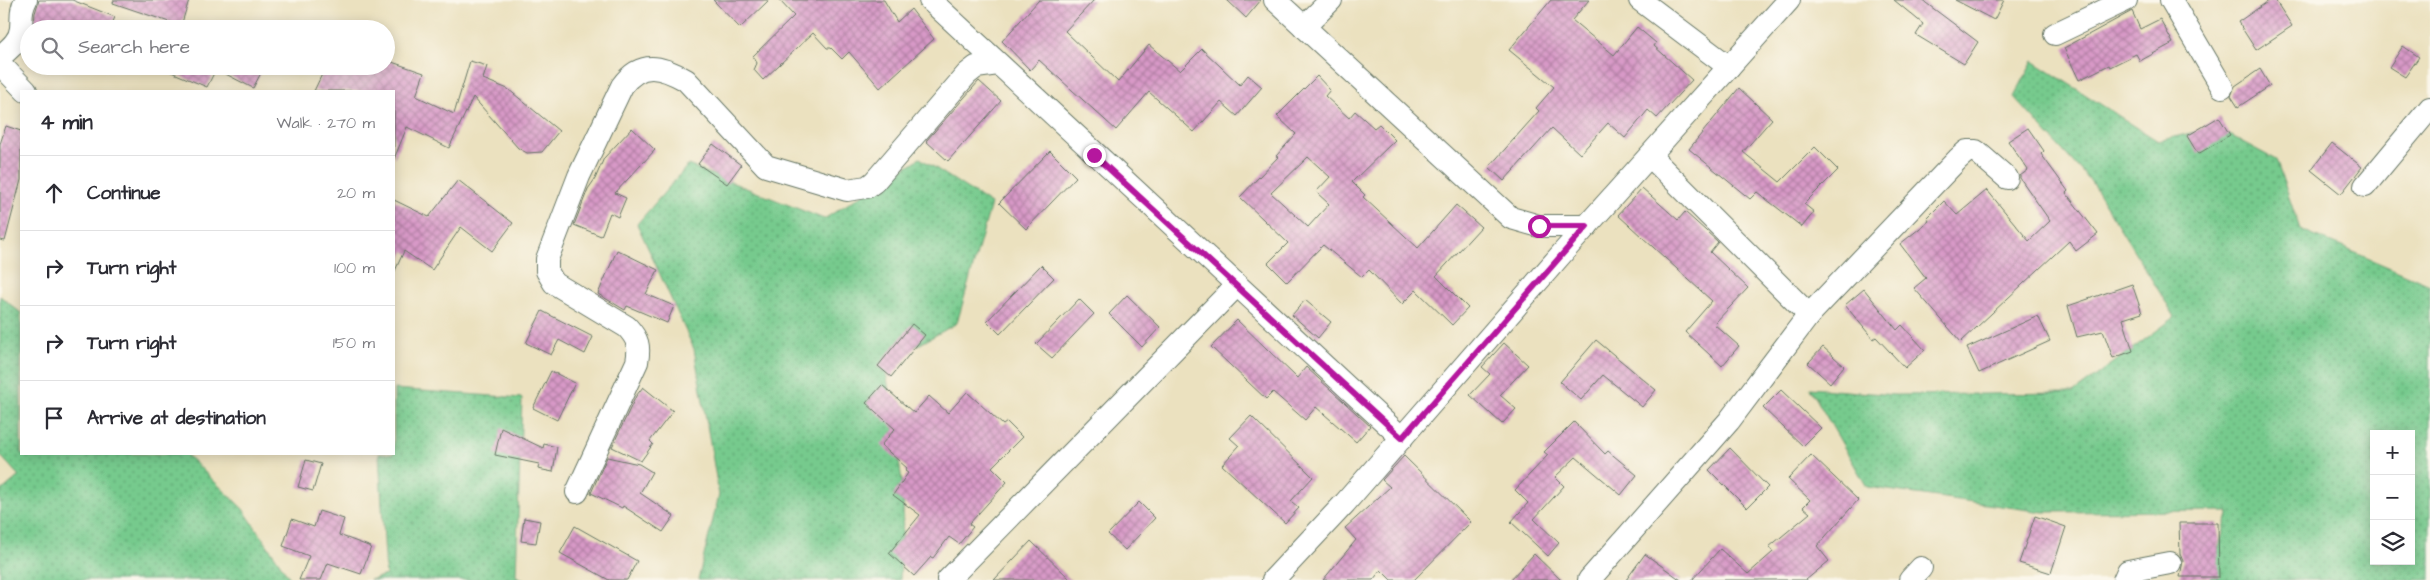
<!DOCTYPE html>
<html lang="en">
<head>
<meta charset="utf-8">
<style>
  :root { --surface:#fff; --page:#f2f2f3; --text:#2b2b33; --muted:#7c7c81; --line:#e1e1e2 }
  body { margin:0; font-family:"Architects Daughter",sans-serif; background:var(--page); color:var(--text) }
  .controls { position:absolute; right:15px; bottom:15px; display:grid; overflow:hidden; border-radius:0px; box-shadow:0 2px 12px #0003 }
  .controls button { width:45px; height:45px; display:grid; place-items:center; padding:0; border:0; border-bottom:1px solid var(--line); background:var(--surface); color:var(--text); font:25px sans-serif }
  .stop { position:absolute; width:15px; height:15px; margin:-11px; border:4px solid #b5179e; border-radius:50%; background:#fff }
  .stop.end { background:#b5179e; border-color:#fff; box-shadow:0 1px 5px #0008 }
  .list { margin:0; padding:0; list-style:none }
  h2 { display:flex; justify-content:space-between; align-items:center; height:65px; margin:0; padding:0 20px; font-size:21px }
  h2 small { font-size:16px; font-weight:400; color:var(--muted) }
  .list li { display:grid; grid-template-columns:32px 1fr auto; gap:15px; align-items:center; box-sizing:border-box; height:75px; padding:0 20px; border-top:1px solid var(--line) }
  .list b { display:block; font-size:19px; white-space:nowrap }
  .list em { font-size:16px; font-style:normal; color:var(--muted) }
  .icon { flex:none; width:28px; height:28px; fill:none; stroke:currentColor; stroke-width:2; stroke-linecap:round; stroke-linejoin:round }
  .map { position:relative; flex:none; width:2430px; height:580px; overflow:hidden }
  .search { position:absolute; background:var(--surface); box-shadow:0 2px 12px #0003; left:20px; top:20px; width:375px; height:55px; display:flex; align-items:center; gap:12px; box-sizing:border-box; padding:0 18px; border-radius:28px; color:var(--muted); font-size:19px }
  .panel { position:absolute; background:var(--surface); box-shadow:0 2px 12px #0003; left:20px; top:90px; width:375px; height:365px; border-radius:0px }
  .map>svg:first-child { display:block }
  .grass { fill:url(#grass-dots); stroke:#4a8460; fill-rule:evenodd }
  .building { fill:url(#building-cross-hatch); fill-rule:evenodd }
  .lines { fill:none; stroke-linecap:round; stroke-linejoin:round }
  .minor-casing { stroke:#667665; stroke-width:24 }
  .minor { stroke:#fff; stroke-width:22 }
  .route { stroke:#b5179e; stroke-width:6 }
</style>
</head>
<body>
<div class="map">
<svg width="2430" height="580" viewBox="0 0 2430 580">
  <defs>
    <pattern id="grass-dots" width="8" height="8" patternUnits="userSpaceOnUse" patternTransform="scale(1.25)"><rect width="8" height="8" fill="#76ca8d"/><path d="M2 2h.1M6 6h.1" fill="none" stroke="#60a574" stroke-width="1.8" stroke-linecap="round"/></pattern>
    <pattern id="building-cross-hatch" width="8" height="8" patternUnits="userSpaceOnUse" patternTransform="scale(1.25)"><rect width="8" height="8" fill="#d899c7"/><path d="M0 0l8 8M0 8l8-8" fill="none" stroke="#af7ea2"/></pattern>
  </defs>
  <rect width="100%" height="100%" fill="#fbf7ec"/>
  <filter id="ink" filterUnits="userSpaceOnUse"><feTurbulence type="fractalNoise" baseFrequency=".02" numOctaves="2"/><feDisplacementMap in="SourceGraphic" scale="10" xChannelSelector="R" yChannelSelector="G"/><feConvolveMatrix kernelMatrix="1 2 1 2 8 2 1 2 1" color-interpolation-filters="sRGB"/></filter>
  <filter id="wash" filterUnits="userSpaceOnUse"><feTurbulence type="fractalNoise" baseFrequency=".0096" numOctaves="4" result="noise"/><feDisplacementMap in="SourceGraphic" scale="20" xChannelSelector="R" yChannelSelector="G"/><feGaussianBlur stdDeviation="1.12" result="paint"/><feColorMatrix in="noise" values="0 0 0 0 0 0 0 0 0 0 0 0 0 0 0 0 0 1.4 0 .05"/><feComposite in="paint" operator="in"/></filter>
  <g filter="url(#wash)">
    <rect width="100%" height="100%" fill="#ebe1bf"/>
    <g class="grass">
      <path d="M2033,61L2158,141L2215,127L2276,160L2300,229L2430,285V580H2210L2229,511L2043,512L1867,487L1810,388L1895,395L2073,393L2175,317L2092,183L2014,97ZM2374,434H2411V561H2374Z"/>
      <path d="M920,158L991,204L957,323L885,364L904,495L900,580H698L719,495L694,349L637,224L688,165L824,219Z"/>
      <path d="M0,296L21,313V454H186L243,509L291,580H0V492L19,476L0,455Z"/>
      <path d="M394,389L522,398L516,576L525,580H370L386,575L379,454H394Z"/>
    </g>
    <g id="blocks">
      <g class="building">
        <path d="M39,0H72L115,17L110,29H45L34,26L35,13Z"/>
        <path d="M114,0H189L181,26L113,3Z"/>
        <path d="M713,0H769L740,28Z"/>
        <path d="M779,0H884L897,22L911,9L934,39L880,88L849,52L842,59L831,48H827L813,33L763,80L754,70L757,63L753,56L794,16Z"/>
        <path d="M1039,0H1094L1065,31L1118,82L1149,45L1180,71L1202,49L1240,85L1248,75L1262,87L1237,116L1221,102L1194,132L1149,92L1116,130L1039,60L1030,70L1002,41Z"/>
        <path d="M1227,0H1261L1246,18Z"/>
        <path d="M1551,0H1589L1572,20L1614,55L1637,27L1656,43L1654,46L1692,80L1657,118L1648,110L1625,138L1608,123L1580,154L1552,128L1504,181L1489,167L1539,111L1536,108L1554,87L1509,50Z"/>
        <path d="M1894,0H1922L1978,42L1964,64L1916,35L1923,24Z"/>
        <path d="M1955,0H2004L1994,20Z"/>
        <path d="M2270,0H2275L2292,26L2256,50L2238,22Z"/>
        <path d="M2132,11L2140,29L2160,19L2173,43L2140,61L2136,54L2110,67L2109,65L2079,80L2064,48Z"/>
        <path d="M2403,46L2419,57L2405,77L2389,67Z"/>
        <path d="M386,60L424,73L416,96L454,114L470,61L487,66L483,79L508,89L559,131L542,152L527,153L518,148L473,97L449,148L407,127L394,159V91H314L324,70L329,72L330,66H386Z"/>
        <path d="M157,66H248L261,73L253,88L216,69L207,87Z"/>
        <path d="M2260,69L2270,86L2238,107L2231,96L2235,86Z"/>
        <path d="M1317,76L1330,90L1325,96L1349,118L1355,111L1374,128L1379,124L1395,140L1352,182L1365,195L1363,197L1418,248L1456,205L1481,227L1436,276L1468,308L1452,325L1416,290L1402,304L1369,270L1362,277L1323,245L1287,282L1268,263L1288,243L1240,197L1278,157L1276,156L1296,134L1277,116ZM1308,157L1330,177L1316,192L1329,204L1308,227L1271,193Z"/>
        <path d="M979,81L1001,101L948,161L926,141Z"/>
        <path d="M1739,88L1772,119L1743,152L1780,182L1815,147L1838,170L1804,204L1814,212L1802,227L1757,192L1750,199L1689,149Z"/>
        <path d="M2219,117L2230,135L2198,154L2187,136Z"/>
        <path d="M6,126L21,131V180L5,241L0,240V144Z"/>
        <path d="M632,128L655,150L615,193L626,198L618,217L610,213L601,236L574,225L588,189L595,179L604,158Z"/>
        <path d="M2028,128L2044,151L2041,154L2068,191L2066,193L2098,234L2076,251L2069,241L1961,342L1914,288L1926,278L1900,244L1929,221L1927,218L1944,201L1957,215L1987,190L2029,241L2050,221L2020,178V176L2028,170L2008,141Z"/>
        <path d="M2332,143L2362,167L2341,194L2311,170Z"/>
        <path d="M713,144L741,165L727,184L698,164Z"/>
        <path d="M1050,151L1076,177L1026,229L999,203Z"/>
        <path d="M458,180L513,223L492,251L461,227L432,270L404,251L394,273V200L429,217Z"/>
        <path d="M1642,188L1678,220L1685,212L1706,231L1718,242L1710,252L1748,288L1714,324L1739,346L1722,366L1685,332L1712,301L1618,215Z"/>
        <path d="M617,250L658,270L646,294L674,306L667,323L627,306L625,310L598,294Z"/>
        <path d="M1041,265L1054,278L1000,334L987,321Z"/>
        <path d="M2132,284L2142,313L2123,319L2133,351L2113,358L2103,331L2077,337L2068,306Z"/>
        <path d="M1864,289L1897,330L1902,325L1925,350L1905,368L1876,337L1873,339L1845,305Z"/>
        <path d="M1127,295L1160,327L1142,347L1109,314Z"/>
        <path d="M1079,299L1094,314L1052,358L1036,344Z"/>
        <path d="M1305,300L1331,322L1318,338L1292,315Z"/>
        <path d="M542,311L593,337L585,354L559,340L551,355L526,343Z"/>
        <path d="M2038,316L2050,341L1979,373L1967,348Z"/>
        <path d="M1237,320L1297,378L1306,367L1370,426L1356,442L1316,407L1305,420L1273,392L1266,399L1211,347Z"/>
        <path d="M912,324L925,335L891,377L878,366Z"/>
        <path d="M1596,340L1656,390L1642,407L1603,375L1581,400L1560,382Z"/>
        <path d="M1504,343L1528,365L1500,395L1516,409L1502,424L1470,395L1490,374L1482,367Z"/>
        <path d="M1823,347L1844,366L1830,383L1808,363Z"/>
        <path d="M551,371L575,383L557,420L533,408Z"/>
        <path d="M882,385L914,413L929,396L948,413L967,392L1003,425L1007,422L1022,437L992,467L1007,482L969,524L973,527L959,544L949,537L933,558L931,557L914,576L889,553L920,515L893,495L908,473L905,471L907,468L881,445L895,429L866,403Z"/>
        <path d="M643,387L673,411L650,441L653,444L641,461L612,447L636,396Z"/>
        <path d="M1781,390L1821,428L1803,446L1763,408Z"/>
        <path d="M1251,416L1313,477L1291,501L1299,508L1285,523L1222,465L1239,446L1230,438Z"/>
        <path d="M1574,422L1605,454L1608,451L1637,475L1621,495L1576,457L1555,477L1564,486L1534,519L1559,543L1548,556L1511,522L1528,503L1515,490L1548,455L1544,452Z"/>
        <path d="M501,428L543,448L544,444L557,447L553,472L538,469L539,464L495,455Z"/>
        <path d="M1730,448L1768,487L1747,508L1709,470Z"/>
        <path d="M1811,455L1858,500L1817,546L1829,561L1806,580H1692L1720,549L1748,574L1773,552L1769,547L1810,513L1803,507L1810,500L1788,479Z"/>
        <path d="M1404,456L1471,522L1414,580H1391L1381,570L1373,580H1323L1356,540L1345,528L1390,487L1382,480Z"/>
        <path d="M607,457L639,464L652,472L640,493L674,516L663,532L623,506L622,508L591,493Z"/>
        <path d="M306,460L321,464L313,491L298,487Z"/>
        <path d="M1139,502L1155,518L1125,550L1108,534Z"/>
        <path d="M319,511L344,519L339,535L371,547L361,574L328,563L321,580H299L309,556L283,546L292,519L314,527Z"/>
        <path d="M2035,516L2066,527L2051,573L2019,563Z"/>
        <path d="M524,518L540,521L536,543L521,541Z"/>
        <path d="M2179,523H2218L2219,577H2180L2183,561L2180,554Z"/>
        <path d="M575,526L637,561L627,580H609L560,553Z"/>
        <path d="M1031,541L1071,580H994Z"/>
        <path d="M1534,554L1561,580H1510Z"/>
        <path d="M1645,554L1681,580H1626Z"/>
      </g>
    </g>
  </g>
  <g filter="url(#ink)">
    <use href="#blocks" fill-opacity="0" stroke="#667665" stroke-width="1"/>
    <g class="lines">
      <g class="minor-casing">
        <g id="minor">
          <path d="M930,0L1402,438"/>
          <path d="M1275,0L1511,218L1539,226H1587"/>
          <path d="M1640,0L1729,67"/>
          <path d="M2171,0L2222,87"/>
          <path d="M1304,27L1331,0"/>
          <path d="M2055,34L2126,0"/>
          <path d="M0,57C9,49 20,41 21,28C22,17 20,10 26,0"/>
          <path d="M0,64L26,91"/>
          <path d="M1650,156L1809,315"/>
          <path d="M2365,186L2430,108"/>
          <path d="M577,492L637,362C640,346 638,339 627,327L554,283L547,271V259L579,176L622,86C641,60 661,66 686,80L766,166L847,190L867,187L874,182L967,74L976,67L998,64"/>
          <path d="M948,580L1236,286"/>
          <path d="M1273,580L1345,503L1565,250L1789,0"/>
          <path d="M1589,580L1729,421L1809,315L1958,159L1967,151H1976L2007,178"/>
          <path d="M1910,580L1921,568"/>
          <path d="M2124,580L2128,571L2170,563"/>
        </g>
      </g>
      <use href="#minor" class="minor"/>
    </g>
  </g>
  <g class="lines" filter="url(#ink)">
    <path class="route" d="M1094,155L1402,438L1587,226H1539"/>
  </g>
</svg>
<div class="controls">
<button>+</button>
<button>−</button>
<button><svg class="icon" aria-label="layers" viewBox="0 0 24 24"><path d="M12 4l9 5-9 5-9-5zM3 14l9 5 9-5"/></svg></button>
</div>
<div class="stop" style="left:1539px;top:226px"></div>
<div class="stop end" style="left:1094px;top:155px"></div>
<div class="search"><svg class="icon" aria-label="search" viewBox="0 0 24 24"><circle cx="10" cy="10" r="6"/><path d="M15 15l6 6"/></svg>Search here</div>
<section class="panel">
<h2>4 min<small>Walk · 270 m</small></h2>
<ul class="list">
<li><svg class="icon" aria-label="ahead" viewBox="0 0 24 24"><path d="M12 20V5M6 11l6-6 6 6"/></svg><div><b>Continue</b></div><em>20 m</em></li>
<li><svg class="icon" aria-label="right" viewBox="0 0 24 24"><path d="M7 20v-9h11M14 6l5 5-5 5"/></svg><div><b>Turn right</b></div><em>100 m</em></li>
<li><svg class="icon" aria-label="right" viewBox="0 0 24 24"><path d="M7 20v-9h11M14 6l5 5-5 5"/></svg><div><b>Turn right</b></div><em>150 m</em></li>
<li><svg class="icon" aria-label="arrive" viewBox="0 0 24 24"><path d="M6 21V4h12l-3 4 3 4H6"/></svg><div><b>Arrive at destination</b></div></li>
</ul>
</section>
</div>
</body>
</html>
